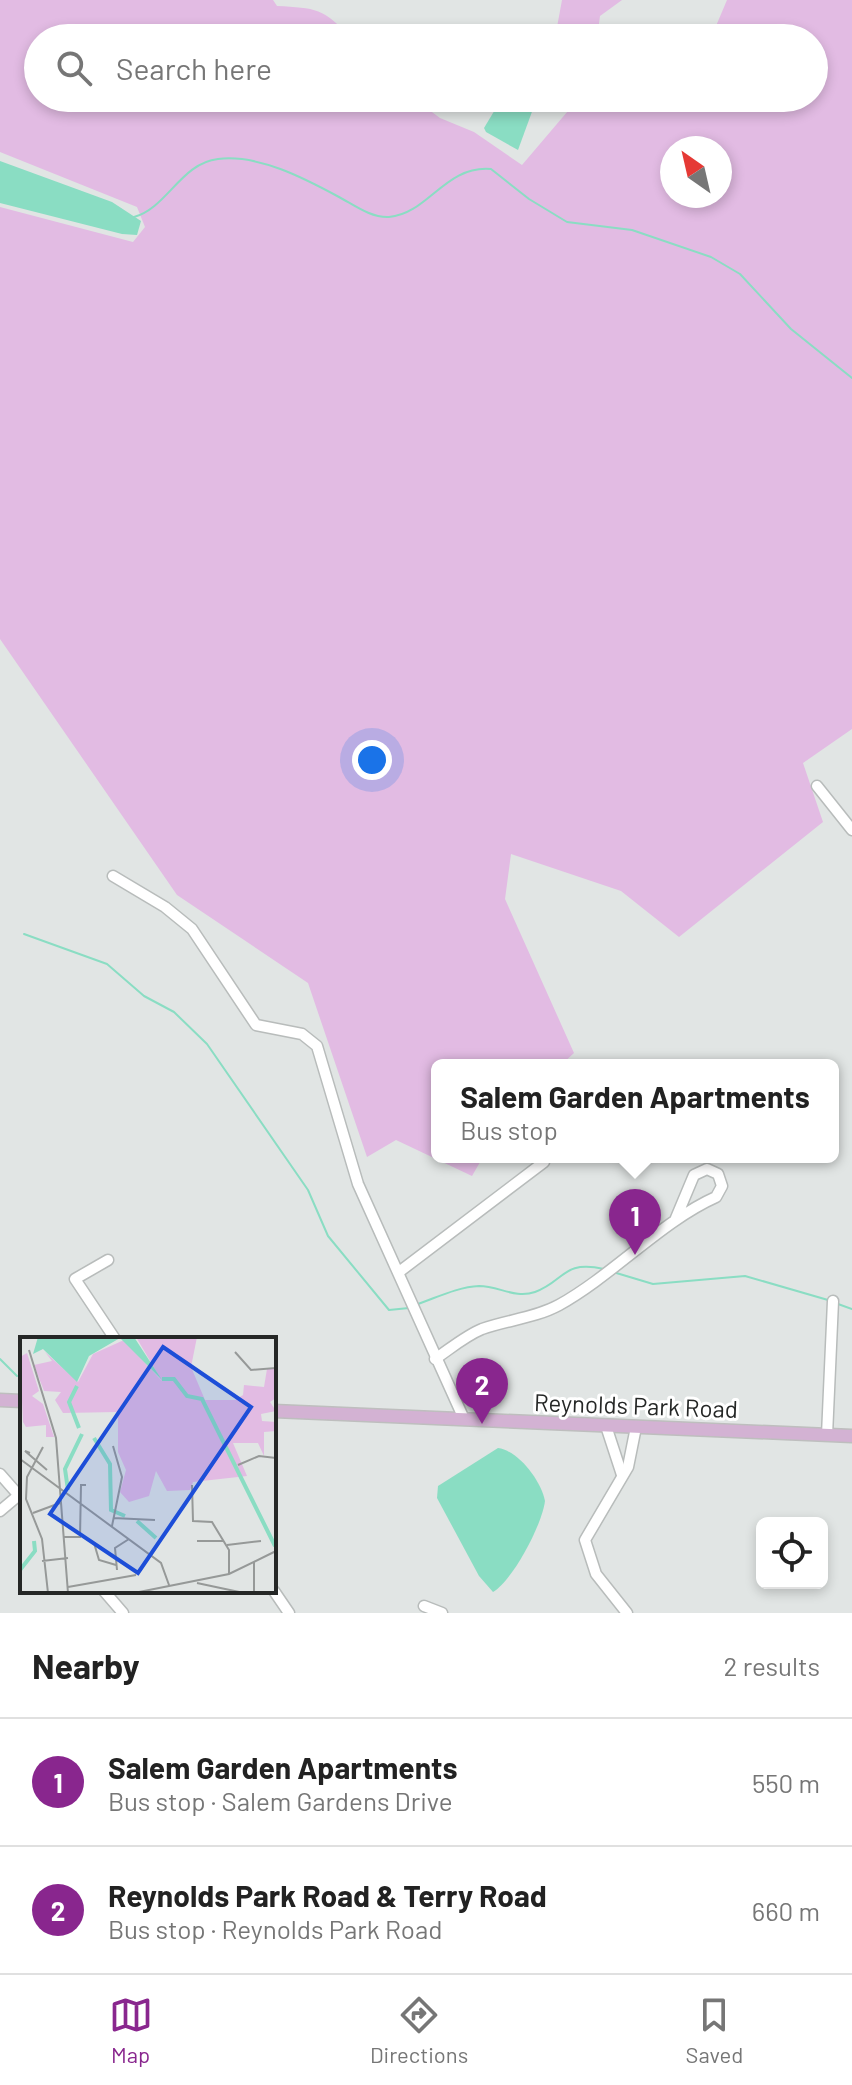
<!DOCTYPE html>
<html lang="en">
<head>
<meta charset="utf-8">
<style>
  :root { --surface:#fff; --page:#f6f6f6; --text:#222; --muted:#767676; --line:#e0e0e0; --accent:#89268e }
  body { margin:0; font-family:Barlow,sans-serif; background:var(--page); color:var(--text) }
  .controls { position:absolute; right:24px; bottom:24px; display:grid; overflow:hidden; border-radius:12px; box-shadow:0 4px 12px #0003 }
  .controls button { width:72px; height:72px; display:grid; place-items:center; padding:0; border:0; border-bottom:2px solid var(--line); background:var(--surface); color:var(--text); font:40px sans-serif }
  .compass { position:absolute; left:660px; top:136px; width:72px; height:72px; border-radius:50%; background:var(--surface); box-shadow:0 4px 12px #0003; rotate:326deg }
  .you { position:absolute; left:372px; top:760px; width:28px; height:28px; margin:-20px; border:6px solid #fff; border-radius:50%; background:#1a73e8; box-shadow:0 0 0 12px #1a73e833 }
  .badge { display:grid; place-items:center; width:52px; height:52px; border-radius:50%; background:var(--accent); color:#fff; font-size:26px; font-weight:700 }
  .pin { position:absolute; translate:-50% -66px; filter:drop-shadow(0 2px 4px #0008) }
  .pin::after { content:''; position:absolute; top:42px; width:28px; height:24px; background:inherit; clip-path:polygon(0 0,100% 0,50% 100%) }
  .popup { position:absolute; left:431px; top:1059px; width:408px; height:104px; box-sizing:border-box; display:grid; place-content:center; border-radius:12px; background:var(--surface); filter:drop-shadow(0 2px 6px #0005); font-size:26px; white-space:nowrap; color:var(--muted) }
  .popup b { font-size:30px; color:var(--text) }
  .popup::after { content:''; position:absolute; left:50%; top:100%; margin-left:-16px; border:16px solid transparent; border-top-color:var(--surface) }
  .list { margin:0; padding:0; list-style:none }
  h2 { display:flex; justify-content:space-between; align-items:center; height:104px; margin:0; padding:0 32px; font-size:34px }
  h2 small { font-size:26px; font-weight:400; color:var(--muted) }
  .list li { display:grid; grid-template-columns:52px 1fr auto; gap:24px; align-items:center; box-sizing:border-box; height:128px; padding:0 32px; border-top:2px solid var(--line) }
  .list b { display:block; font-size:30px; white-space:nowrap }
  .list p { margin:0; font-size:26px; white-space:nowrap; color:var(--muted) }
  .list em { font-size:26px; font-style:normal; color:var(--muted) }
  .icon { flex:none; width:44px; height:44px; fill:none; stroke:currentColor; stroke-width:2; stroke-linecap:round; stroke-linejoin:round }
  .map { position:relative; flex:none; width:852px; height:1613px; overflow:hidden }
  .search { position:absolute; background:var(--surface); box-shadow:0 4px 12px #0003; left:24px; right:24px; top:24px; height:88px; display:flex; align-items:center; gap:20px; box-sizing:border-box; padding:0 28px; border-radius:44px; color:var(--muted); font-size:30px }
  .sheet { height:360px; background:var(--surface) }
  nav { display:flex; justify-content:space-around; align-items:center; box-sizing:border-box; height:112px; border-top:2px solid var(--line); background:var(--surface); font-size:22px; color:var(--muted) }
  nav a { display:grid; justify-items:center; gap:4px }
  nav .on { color:var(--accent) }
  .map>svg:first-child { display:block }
  .green { fill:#e2bbe3; fill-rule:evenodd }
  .water { fill:#8addc3 }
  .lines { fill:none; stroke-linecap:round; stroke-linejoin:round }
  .stream { stroke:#8addc3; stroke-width:2 }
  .minor-casing { stroke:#b8bcbb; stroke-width:13 }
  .major-casing { stroke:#bebebe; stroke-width:15 }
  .minor { stroke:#fff; stroke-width:10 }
  .major { stroke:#d3b2d3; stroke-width:12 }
  .labels { text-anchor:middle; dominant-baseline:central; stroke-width:6; stroke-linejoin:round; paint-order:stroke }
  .street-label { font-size:24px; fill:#252726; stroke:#fff }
  .inset-river { fill:none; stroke:#8addc3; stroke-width:4 }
  .inset-road { fill:none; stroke:#969998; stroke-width:2 }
  .view { fill:#1d4ed8; fill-opacity:0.15; stroke:#1d4ed8; stroke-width:4 }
  .inset-edge { fill:none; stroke:#252726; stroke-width:4 }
</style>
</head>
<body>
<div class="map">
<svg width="852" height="1613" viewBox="0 0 852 1613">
  <rect width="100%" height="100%" fill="#e1e5e4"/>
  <g class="green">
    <path d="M0,0H273L277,6C315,8 325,8 350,38H38V98H413L440,118L474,132L522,165L579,98H814V38H701L716,26L727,0H852V729L803,763L823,822L679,937L621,891L511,854L505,899L574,1053L561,1065H437V1157H483L472,1176L396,1140L367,1157L308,983L177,895L0,639V207L133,242L145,227L137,207L0,152ZM672,148H720V196H672Z"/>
    <path d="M562,0H622L600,16L597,38H555Z"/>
  </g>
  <g class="water">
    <path d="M502,98H537L518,150L486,132L484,128Z"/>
    <path d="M0,161L112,202L141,221L137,235L122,234L0,203Z"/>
    <path d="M498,1448C519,1451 541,1481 545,1501C542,1525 513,1580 493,1592L479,1576L437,1498L438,1486Z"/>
  </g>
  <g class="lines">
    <g class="stream">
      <path d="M134,217C167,208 181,163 218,159C258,154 304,178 339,197C354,205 371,218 389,217C428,214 445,165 491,169L529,199L567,222L632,230L711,257L740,274L791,329L852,378"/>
      <path d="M24,934L107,964L144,996L174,1012L207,1044L308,1190L328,1236L389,1310L409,1308"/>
      <path d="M613,1272L653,1284L745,1276L828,1300"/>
      <path d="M418,1304C438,1297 458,1287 479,1286C499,1286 515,1299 535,1292C565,1281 562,1260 604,1269"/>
      <path d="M838,1304L852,1309"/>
      <path d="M0,1359L17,1376"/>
    </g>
    <g class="minor-casing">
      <g id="minor">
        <path d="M817,786L852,830"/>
        <path d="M113,876L165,907L192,929L256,1025L302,1034L317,1046L358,1184L464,1419"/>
        <path d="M108,1260L75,1279L115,1339"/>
        <path d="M399,1272L544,1162"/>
        <path d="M435,1359C450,1349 465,1336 482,1329C507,1320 535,1318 559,1305C613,1275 662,1221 716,1197L722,1186L718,1174L707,1169L694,1175L676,1218"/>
        <path d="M606,1426L622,1475"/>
        <path d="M827,1435L833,1301"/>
        <path d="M0,1474L22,1499"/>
        <path d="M0,1511L19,1495"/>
        <path d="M104,1591L123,1613"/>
        <path d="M274,1591L289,1613"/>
        <path d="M424,1606L442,1613"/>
        <path d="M627,1613L596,1574L585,1540L628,1467L636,1427"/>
      </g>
    </g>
    <g class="major-casing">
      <g id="major">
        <path d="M0,1400L22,1401"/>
        <path d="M274,1411L852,1436"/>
      </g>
    </g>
    <use href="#minor" class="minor"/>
    <use href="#major" class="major"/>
  </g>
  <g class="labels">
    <g class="street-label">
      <text transform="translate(636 1405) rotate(2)">Reynolds Park Road</text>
    </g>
  </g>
  <g transform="translate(20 1337)">
    <rect width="256" height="256" fill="#e1e5e4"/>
    <path d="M116,0H177L171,30L185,63H215L223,58L224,48L244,50L247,32H256V61L250,65L256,74L241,77L242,84L256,85V94L244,95V119L238,106H213L227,139L173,145L170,153L147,154L136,134L129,159L109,165L100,155L106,133L98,115V75L43,76L35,63L41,55L24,54L14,28L32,24L25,15L58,45L73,17L104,3L142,44ZM7,16L19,54L12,59L23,67L34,100H26V88L6,90L3,85L0,20Z" fill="#e2bbe3"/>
    <path d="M18,0H114L142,43L100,1L69,19L57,45L23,12L13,17Z" fill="#8addc3"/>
    <path class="inset-river" d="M142,42H154L167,59L182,62L255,209M57,49L49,65L59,91M74,101L90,127L91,173L105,179M48,153L45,132L62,97M117,184L136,201M0,233L15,214L14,204"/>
    <path class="inset-road" d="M9,13L36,101L48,256M215,15L231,33L256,31M23,110L7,140L6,162L22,202L28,256M10,116L5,114L27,133M0,122L141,226L149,248M218,128L239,119L256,121M172,148L173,184L192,185L209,213V237M13,176L40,166M93,181L135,183M92,189L102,140L93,109M44,200H60L61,148H66M177,204H204M74,206L79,223L96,228M207,208L241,204M22,224L48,221M234,225V256M97,233L95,211L109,202M177,246L224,256M48,250L116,238M114,256L209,237L256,214"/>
    <path class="view" d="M143,10L231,70L118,236L30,177Z"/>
    <rect width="256" height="256" class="inset-edge"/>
  </g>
</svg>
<div class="controls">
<button><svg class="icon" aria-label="locate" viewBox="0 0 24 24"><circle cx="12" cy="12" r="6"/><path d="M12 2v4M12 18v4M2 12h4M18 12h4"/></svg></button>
</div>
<svg class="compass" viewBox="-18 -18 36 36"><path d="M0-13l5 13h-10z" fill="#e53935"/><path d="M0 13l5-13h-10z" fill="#767676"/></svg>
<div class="you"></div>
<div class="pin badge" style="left:635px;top:1255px">1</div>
<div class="popup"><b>Salem Garden Apartments</b>Bus stop</div>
<div class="pin badge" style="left:482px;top:1424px">2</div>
<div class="search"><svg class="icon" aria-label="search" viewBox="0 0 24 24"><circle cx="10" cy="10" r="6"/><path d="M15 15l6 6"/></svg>Search here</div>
</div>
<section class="sheet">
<h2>Nearby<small>2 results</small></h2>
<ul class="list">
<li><span class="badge">1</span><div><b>Salem Garden Apartments</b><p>Bus stop · Salem Gardens Drive</p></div><em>550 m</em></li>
<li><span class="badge">2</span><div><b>Reynolds Park Road &amp; Terry Road</b><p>Bus stop · Reynolds Park Road</p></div><em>660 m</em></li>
</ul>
</section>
<nav>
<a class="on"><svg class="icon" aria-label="map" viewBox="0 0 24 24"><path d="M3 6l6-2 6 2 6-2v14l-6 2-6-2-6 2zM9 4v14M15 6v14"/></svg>Map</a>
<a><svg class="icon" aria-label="directions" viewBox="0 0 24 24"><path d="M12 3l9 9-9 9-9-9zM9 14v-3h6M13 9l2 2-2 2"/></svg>Directions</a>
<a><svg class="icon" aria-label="saved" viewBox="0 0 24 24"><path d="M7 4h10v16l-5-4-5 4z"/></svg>Saved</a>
</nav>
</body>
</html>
